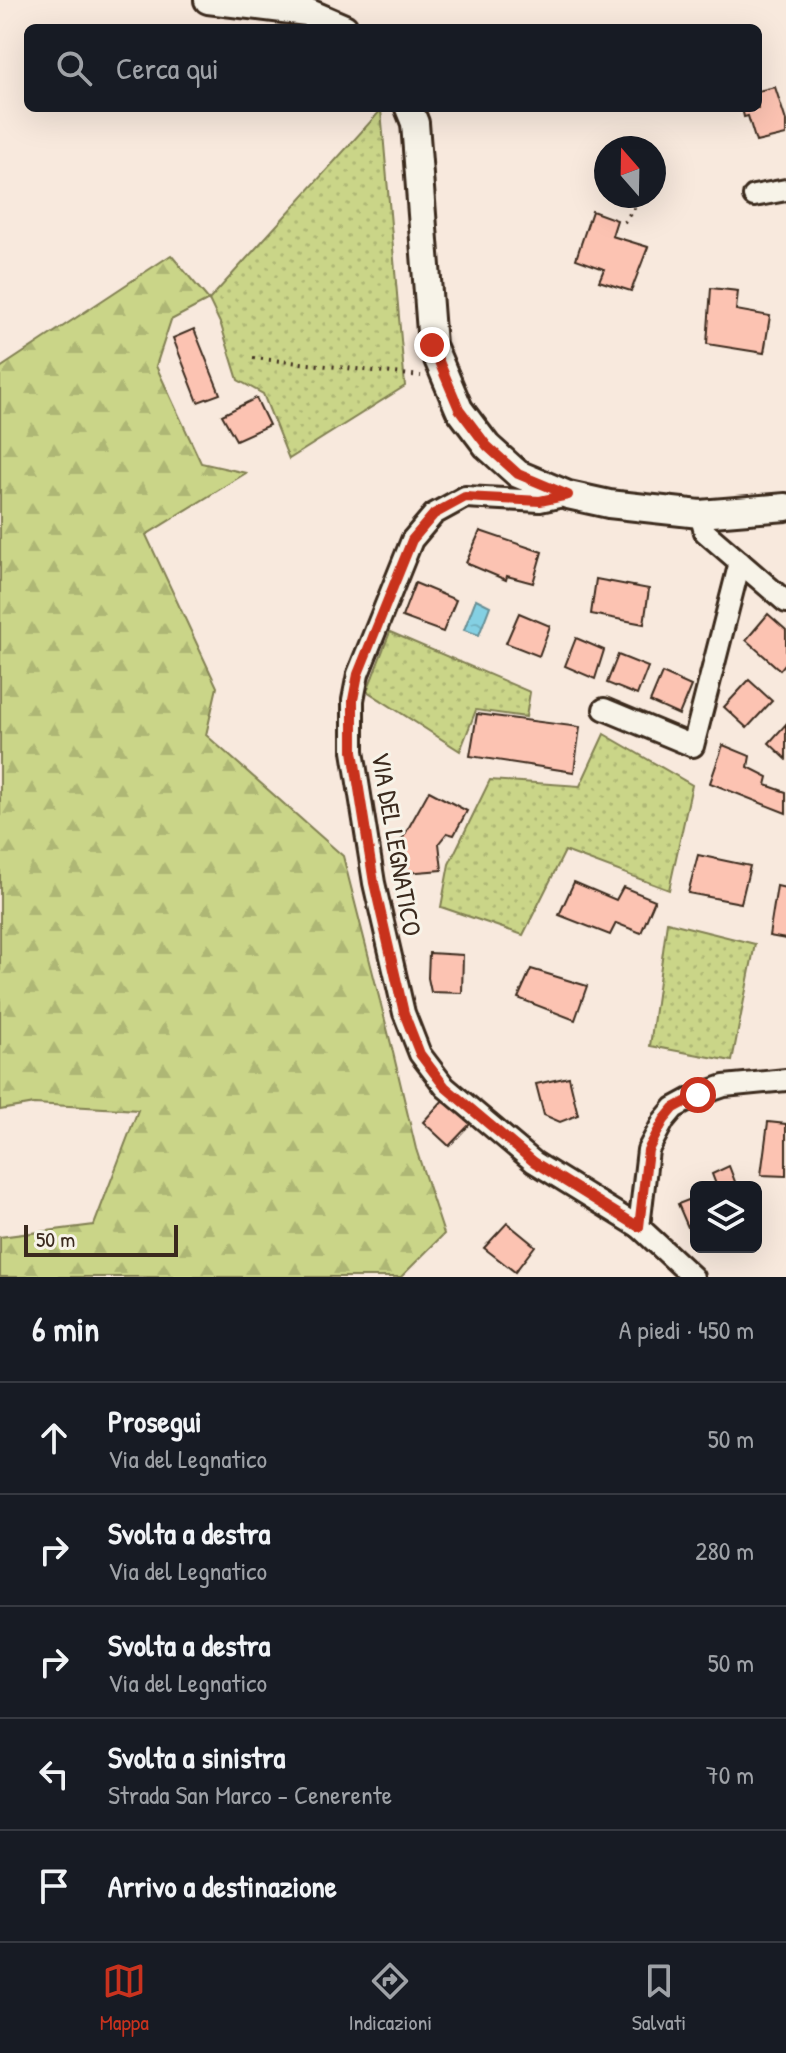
<!DOCTYPE html>
<html lang="it">
<head>
<meta charset="utf-8">
<style>
  :root { --surface:#171b24; --page:#20242c; --text:#f1f3f6; --muted:#9ea1a6; --line:#363941; --accent:#c8321e }
  body { margin:0; font-family:"Patrick Hand",sans-serif; background:var(--page); color:var(--text) }
  .controls { position:absolute; right:24px; bottom:24px; display:grid; overflow:hidden; border-radius:12px; box-shadow:0 8px 32px #0002 }
  .controls button { width:72px; height:72px; display:grid; place-items:center; padding:0; border:0; border-bottom:2px solid var(--line); background:var(--surface); color:var(--text); font:40px sans-serif }
  .compass { position:absolute; left:594px; top:136px; width:72px; height:72px; border-radius:50%; background:var(--surface); box-shadow:0 8px 32px #0002; rotate:340deg }
  .scale { position:absolute; left:24px; bottom:20px; width:154px; box-sizing:border-box; padding-left:8px; border:4px solid #3b2a1e; border-top:0; font-size:22px; line-height:28px; white-space:nowrap; color:#3b2a1e; -webkit-text-stroke:6px #f7f3e8; paint-order:stroke }
  .stop { position:absolute; width:24px; height:24px; margin:-18px; border:6px solid #c8321e; border-radius:50%; background:#fff }
  .stop.end { background:#c8321e; border-color:#fff; box-shadow:0 2px 8px #0008 }
  .list { margin:0; padding:0; list-style:none }
  h2 { display:flex; justify-content:space-between; align-items:center; height:104px; margin:0; padding:0 32px; font-size:34px }
  h2 small { font-size:26px; font-weight:400; color:var(--muted) }
  .list li { display:grid; grid-template-columns:52px 1fr auto; gap:24px; align-items:center; box-sizing:border-box; height:112px; padding:0 32px; border-top:2px solid var(--line) }
  .list b { display:block; font-size:30px; white-space:nowrap }
  .list p { margin:0; font-size:26px; white-space:nowrap; color:var(--muted) }
  .list em { font-size:26px; font-style:normal; color:var(--muted) }
  .icon { flex:none; width:44px; height:44px; fill:none; stroke:currentColor; stroke-width:2; stroke-linecap:round; stroke-linejoin:round }
  .map { position:relative; flex:none; width:786px; height:1277px; overflow:hidden }
  .search { position:absolute; background:var(--surface); box-shadow:0 8px 32px #0002; left:24px; right:24px; top:24px; height:88px; display:flex; align-items:center; gap:20px; box-sizing:border-box; padding:0 28px; border-radius:12px; color:var(--muted); font-size:30px }
  .sheet { height:664px; background:var(--surface) }
  nav { display:flex; justify-content:space-around; align-items:center; box-sizing:border-box; height:112px; border-top:2px solid var(--line); background:var(--surface); font-size:22px; color:var(--muted) }
  nav a { display:grid; justify-items:center; gap:4px }
  nav .on { color:var(--accent) }
  .map>svg:first-child { display:block }
  .grass { fill:url(#grass-dots); stroke:#828053; stroke-width:2 }
  .forest { fill:url(#forest-firs); stroke:#828053; stroke-width:2 }
  .water { fill:url(#water-ripples); stroke:#678e94; stroke-width:2 }
  .building { fill:#fcc3b2; stroke:#3b2a1e; stroke-width:2 }
  .lines { fill:none; stroke-linecap:round; stroke-linejoin:round }
  .minor-casing { stroke:#3b2a1e; stroke-width:26 }
  .major-casing { stroke:#3b2a1e; stroke-width:32 }
  .path { stroke:#3b2a1e; stroke-width:4; stroke-dasharray:2 6; stroke-linecap:butt }
  .minor { stroke:#f7f3e8; stroke-width:20 }
  .major { stroke:#f7f3e8; stroke-width:26 }
  .route { stroke:#c8321e; stroke-width:10 }
  .labels { text-anchor:middle; dominant-baseline:central; stroke-width:6; stroke-linejoin:round; paint-order:stroke }
  .street-label { font-size:26px; fill:#3b2a1e; stroke:#f7f3e8 }
</style>
</head>
<body>
<div class="map">
<svg width="786" height="1277" viewBox="0 0 786 1277">
  <defs>
    <pattern id="grass-dots" width="8" height="8" patternUnits="userSpaceOnUse" patternTransform="scale(2)"><rect width="8" height="8" fill="#cad588"/><path d="M2 2h.1M6 6h.1" fill="none" stroke="#aeb775" stroke-width="1.8" stroke-linecap="round"/></pattern>
    <pattern id="forest-firs" width="22" height="20" patternUnits="userSpaceOnUse" patternTransform="scale(2)"><rect width="22" height="20" fill="#cad588"/><path d="M5 1l3.5 6h-7zM16 11l3.5 6h-7z" fill="#aeb775"/></pattern>
    <pattern id="water-ripples" width="26" height="14" patternUnits="userSpaceOnUse" patternTransform="scale(2)"><rect width="26" height="14" fill="#84d0e3"/><path d="M2 4q2-2 4 0t4 0M15 11q2-2 4 0t4 0" fill="none" stroke="#73b3c2"/></pattern>
  </defs>
  <rect width="100%" height="100%" fill="#f8e9dd"/>
  <filter id="ink" filterUnits="userSpaceOnUse"><feTurbulence type="fractalNoise" baseFrequency=".0125" numOctaves="2"/><feDisplacementMap in="SourceGraphic" scale="16" xChannelSelector="R" yChannelSelector="G"/><feConvolveMatrix kernelMatrix="1 2 1 2 8 2 1 2 1" color-interpolation-filters="sRGB"/></filter>
  <g filter="url(#ink)">
    <g class="grass">
      <path d="M381,110L405,386L289,459L263,394L238,380L221,325L209,300Z"/>
      <path d="M390,632L530,692L526,717L476,710L460,751L367,691Z"/>
      <path d="M604,734L692,785L669,890L565,851L523,935L441,907L449,864L490,780L580,786Z"/>
      <path d="M667,922L755,944L732,1061L650,1046Z"/>
    </g>
    <path class="forest" d="M171,255L209,300L171,320L156,366L201,463L246,473L146,535L217,687L206,735L343,856L391,1044L416,1149L444,1234L401,1277H0V1237L94,1225L138,1110L34,1104L0,1110V368Z"/>
    <path class="water" d="M476,599L490,606L479,635L464,630Z"/>
    <g class="building">
      <path d="M775,87L786,121V135L756,142L748,116L744,117L742,108H758V91Z"/>
      <path d="M592,211L617,220L612,236L648,247L631,291L599,281L604,269L576,259Z"/>
      <path d="M711,288L738,291L736,310L770,316L764,353L707,344Z"/>
      <path d="M194,329L220,394L198,402L173,338Z"/>
      <path d="M256,398L269,425L236,440L222,415Z"/>
      <path d="M480,531L542,552L533,583L507,576L506,580L466,563Z"/>
      <path d="M596,579L649,589L644,624L591,614Z"/>
      <path d="M415,583L456,600L443,632L402,617Z"/>
      <path d="M519,613L550,626L539,656L506,643Z"/>
      <path d="M768,614L786,630V663L780,670L746,640Z"/>
      <path d="M576,638L604,650L595,679L565,666Z"/>
      <path d="M618,655L648,667L637,695L607,683Z"/>
      <path d="M662,673L691,686L679,715L650,702Z"/>
      <path d="M749,680L772,701L747,728L724,707Z"/>
      <path d="M477,714L580,727L574,772L470,756Z"/>
      <path d="M786,724V759L769,743Z"/>
      <path d="M723,745L750,756L748,767L768,777L766,785L786,792V813L710,783Z"/>
      <path d="M429,791L467,811L454,835L447,833L439,843L442,870L405,873L399,845Z"/>
      <path d="M698,855L750,866L741,903L688,893Z"/>
      <path d="M574,882L616,900L623,887L655,900L641,933L616,923L610,935L559,915Z"/>
      <path d="M777,886L786,888V939L769,936Z"/>
      <path d="M429,953L463,955L462,993L431,992L428,978Z"/>
      <path d="M531,969L587,986L575,1020L518,998Z"/>
      <path d="M569,1077L578,1115L560,1122L544,1115L536,1084Z"/>
      <path d="M445,1098L471,1123L449,1146L423,1122Z"/>
      <path d="M768,1122L786,1124V1176L761,1175Z"/>
      <path d="M729,1166L737,1187H717L712,1174Z"/>
      <path d="M696,1197V1246L678,1204Z"/>
      <path d="M507,1223L535,1246L515,1272L484,1248Z"/>
    </g>
    <g class="lines">
      <g class="minor-casing">
        <g id="minor">
          <path d="M754,196L786,190"/>
          <path d="M568,495L540,501L465,497L434,514L412,540L358,674L353,700V751L374,883L404,1013L420,1054L445,1087L534,1162L639,1227"/>
          <path d="M700,514L705,532L786,602"/>
          <path d="M604,709L693,746L740,562"/>
          <path d="M693,1277L639,1227L648,1150L664,1120L674,1108L698,1095L724,1086L786,1080"/>
        </g>
      </g>
      <g class="major-casing">
        <g id="major">
          <path d="M208,0L307,12L344,28"/>
          <path d="M409,108L415,123L432,345L459,409L487,446L518,474L568,495L609,504L700,514L786,507"/>
        </g>
      </g>
      <g class="path">
        <path d="M624,222L643,196"/>
        <path d="M253,358L421,376"/>
      </g>
      <use href="#minor" class="minor"/>
      <use href="#major" class="major"/>
    </g>
  </g>
  <g class="lines" filter="url(#ink)">
    <path class="route" d="M432,345L459,409L487,446L518,474L568,495L540,501L465,497L434,514L412,540L358,674L353,700V751L374,883L404,1013L420,1054L445,1087L534,1162L639,1227L648,1150L664,1120L674,1108L698,1095"/>
  </g>
  <g class="labels">
    <g class="street-label">
      <text transform="translate(397 844) rotate(80)">VIA DEL LEGNATICO</text>
    </g>
  </g>
</svg>
<div class="controls">
<button><svg class="icon" aria-label="layers" viewBox="0 0 24 24"><path d="M12 4l9 5-9 5-9-5zM3 14l9 5 9-5"/></svg></button>
</div>
<svg class="compass" viewBox="-18 -18 36 36"><path d="M0-13l5 13h-10z" fill="#e53935"/><path d="M0 13l5-13h-10z" fill="#9ea1a6"/></svg>
<div class="scale">50 m</div>
<div class="stop" style="left:698px;top:1095px"></div>
<div class="stop end" style="left:432px;top:345px"></div>
<div class="search"><svg class="icon" aria-label="search" viewBox="0 0 24 24"><circle cx="10" cy="10" r="6"/><path d="M15 15l6 6"/></svg>Cerca qui</div>
</div>
<section class="sheet">
<h2>6 min<small>A piedi · 450 m</small></h2>
<ul class="list">
<li><svg class="icon" aria-label="ahead" viewBox="0 0 24 24"><path d="M12 20V5M6 11l6-6 6 6"/></svg><div><b>Prosegui</b><p>Via del Legnatico</p></div><em>50 m</em></li>
<li><svg class="icon" aria-label="right" viewBox="0 0 24 24"><path d="M7 20v-9h11M14 6l5 5-5 5"/></svg><div><b>Svolta a destra</b><p>Via del Legnatico</p></div><em>280 m</em></li>
<li><svg class="icon" aria-label="right" viewBox="0 0 24 24"><path d="M7 20v-9h11M14 6l5 5-5 5"/></svg><div><b>Svolta a destra</b><p>Via del Legnatico</p></div><em>50 m</em></li>
<li><svg class="icon" aria-label="left" viewBox="0 0 24 24"><path d="M17 20v-9H6M10 6l-5 5 5 5"/></svg><div><b>Svolta a sinistra</b><p>Strada San Marco - Cenerente</p></div><em>70 m</em></li>
<li><svg class="icon" aria-label="arrive" viewBox="0 0 24 24"><path d="M6 21V4h12l-3 4 3 4H6"/></svg><div><b>Arrivo a destinazione</b></div></li>
</ul>
</section>
<nav>
<a class="on"><svg class="icon" aria-label="map" viewBox="0 0 24 24"><path d="M3 6l6-2 6 2 6-2v14l-6 2-6-2-6 2zM9 4v14M15 6v14"/></svg>Mappa</a>
<a><svg class="icon" aria-label="directions" viewBox="0 0 24 24"><path d="M12 3l9 9-9 9-9-9zM9 14v-3h6M13 9l2 2-2 2"/></svg>Indicazioni</a>
<a><svg class="icon" aria-label="saved" viewBox="0 0 24 24"><path d="M7 4h10v16l-5-4-5 4z"/></svg>Salvati</a>
</nav>
</body>
</html>
